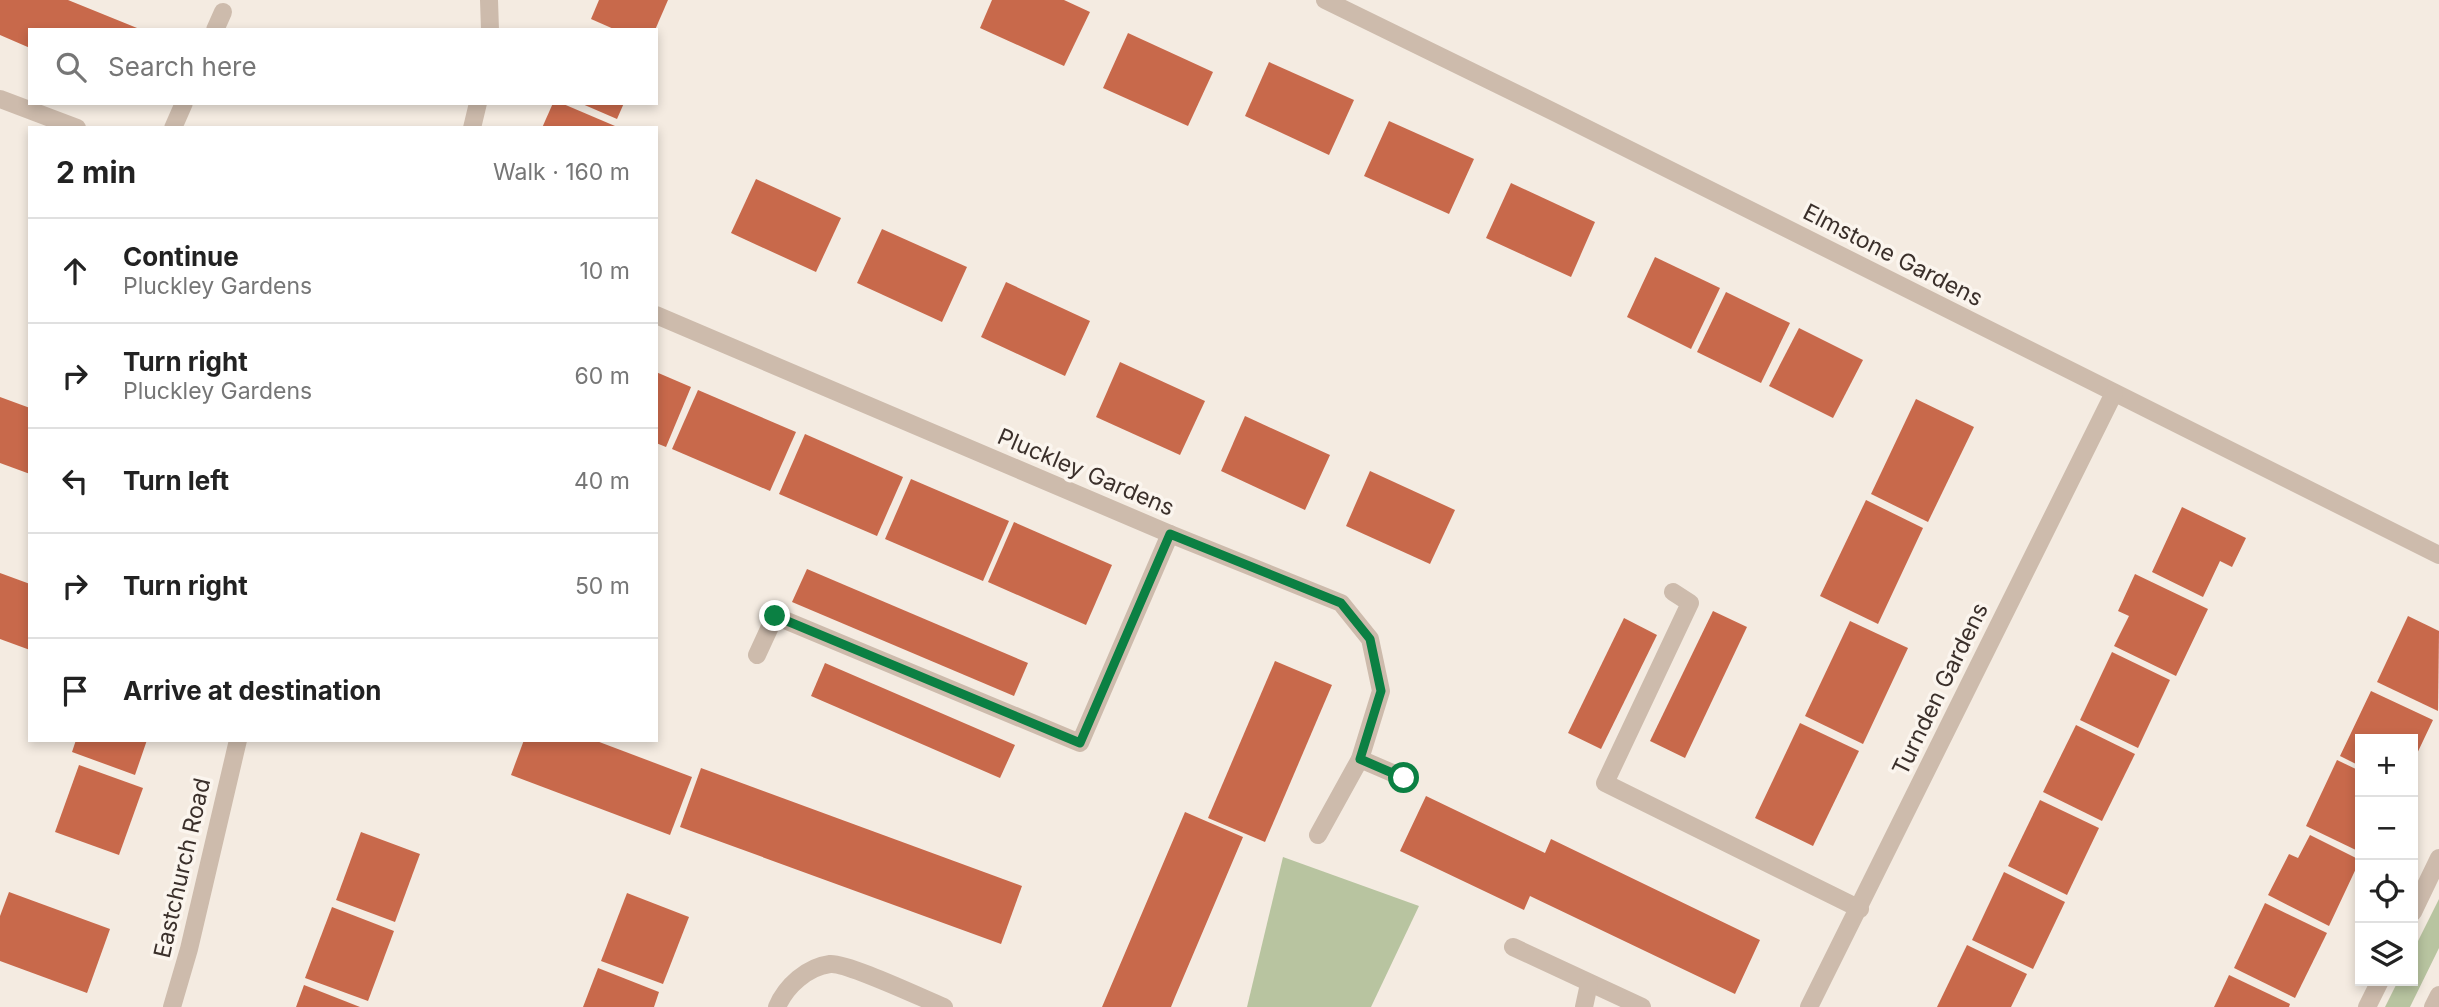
<!DOCTYPE html>
<html lang="en">
<head>
<meta charset="utf-8">
<style>
  :root { --surface:#fff; --page:#f2f2f2; --text:#222; --muted:#767676; --line:#e0e0e0 }
  body { margin:0; font-family:Inter,sans-serif; background:var(--page); color:var(--text) }
  .controls { position:absolute; right:21px; bottom:21px; display:grid; overflow:hidden; border-radius:0px; box-shadow:0 4px 10px #0003 }
  .controls button { width:63px; height:63px; display:grid; place-items:center; padding:0; border:0; border-bottom:2px solid var(--line); background:var(--surface); color:var(--text); font:35px sans-serif }
  .stop { position:absolute; width:21px; height:21px; margin:-16px; border:5px solid #0b8043; border-radius:50%; background:#fff }
  .stop.end { background:#0b8043; border-color:#fff; box-shadow:0 2px 7px #0008 }
  .list { margin:0; padding:0; list-style:none }
  h2 { display:flex; justify-content:space-between; align-items:center; height:91px; margin:0; padding:0 28px; font-size:30px }
  h2 small { font-size:23px; font-weight:400; color:var(--muted) }
  .list li { display:grid; grid-template-columns:46px 1fr auto; gap:21px; align-items:center; box-sizing:border-box; height:105px; padding:0 28px; border-top:2px solid var(--line) }
  .list b { display:block; font-size:26px; white-space:nowrap }
  .list p { margin:0; font-size:23px; white-space:nowrap; color:var(--muted) }
  .list em { font-size:23px; font-style:normal; color:var(--muted) }
  .icon { flex:none; width:38px; height:38px; fill:none; stroke:currentColor; stroke-width:2; stroke-linecap:round; stroke-linejoin:round }
  .map { position:relative; flex:none; width:2439px; height:1007px; overflow:hidden }
  .search { position:absolute; background:var(--surface); box-shadow:0 4px 10px #0003; left:28px; top:28px; width:630px; height:77px; display:flex; align-items:center; gap:18px; box-sizing:border-box; padding:0 24px; border-radius:0px; color:var(--muted); font-size:26px }
  .panel { position:absolute; background:var(--surface); box-shadow:0 4px 10px #0003; left:28px; top:126px; width:630px; height:616px; border-radius:0px }
  .map>svg:first-child { display:block }
  .green { fill:#b8c4a0 }
  .building { fill:#c8694b }
  .lines { fill:none; stroke-linecap:round; stroke-linejoin:round }
  .minor { stroke:#cdbbac; stroke-width:18 }
  .route { stroke:#0b8043; stroke-width:9 }
  .labels { text-anchor:middle; dominant-baseline:central; stroke-width:7; stroke-linejoin:round; paint-order:stroke }
  .street-label { font-size:23px; fill:#3b302b; stroke:#fbf5ee }
</style>
</head>
<body>
<div class="map">
<svg width="2439" height="1007" viewBox="0 0 2439 1007">
  <rect width="100%" height="100%" fill="#f4ebe1"/>
  <g class="green">
    <path d="M1283,857L1419,906L1371,1007H1247Z"/>
    <path d="M2439,899V948L2410,1007H2385L2398,981H2413V951Z"/>
  </g>
  <g class="building">
    <path d="M0,0H68L142,30H30V48L0,35Z"/>
    <path d="M599,0H668L655,30H616L591,19Z"/>
    <path d="M992,0H1064L1090,12L1064,66L980,28Z"/>
    <path d="M1128,33L1213,72L1188,126L1103,88Z"/>
    <path d="M1269,62L1354,100L1329,155L1245,116Z"/>
    <path d="M553,103H561L615,126L614,128H542Z"/>
    <path d="M580,103H624L617,119Z"/>
    <path d="M1389,121L1474,159L1449,214L1364,176Z"/>
    <path d="M756,179L841,218L816,272L731,233Z"/>
    <path d="M1511,183L1595,222L1571,277L1486,238Z"/>
    <path d="M882,229L967,267L942,322L857,283Z"/>
    <path d="M1655,257L1720,288L1691,349L1627,317Z"/>
    <path d="M1006,282L1090,321L1065,376L981,337Z"/>
    <path d="M1726,292L1790,323L1761,383L1697,352Z"/>
    <path d="M1799,328L1863,360L1833,418L1769,386Z"/>
    <path d="M1120,362L1205,401L1180,455L1096,417Z"/>
    <path d="M656,372L691,387L666,447L656,443Z"/>
    <path d="M698,390L796,432L770,491L672,449Z"/>
    <path d="M0,397L30,408V474L0,463Z"/>
    <path d="M1916,399L1974,427L1928,522L1871,494Z"/>
    <path d="M1245,416L1330,455L1305,510L1221,471Z"/>
    <path d="M805,434L903,477L877,536L779,494Z"/>
    <path d="M1370,471L1455,510L1430,564L1346,526Z"/>
    <path d="M911,479L1009,521L983,581L885,539Z"/>
    <path d="M1866,500L1923,528L1878,624L1820,596Z"/>
    <path d="M2182,507L2246,538L2232,567L2220,561L2203,597L2152,572Z"/>
    <path d="M1014,522L1112,565L1086,625L988,582Z"/>
    <path d="M807,569L1028,663L1014,696L792,602Z"/>
    <path d="M0,573L30,584V650L0,639Z"/>
    <path d="M2135,574L2208,609L2176,676L2114,646L2129,616L2118,611Z"/>
    <path d="M1713,611L1747,627L1685,758L1650,741Z"/>
    <path d="M2408,616L2439,631L2438,711L2377,682Z"/>
    <path d="M1624,618L1657,635L1601,749L1568,733Z"/>
    <path d="M1850,621L1908,648L1863,744L1805,716Z"/>
    <path d="M2112,652L2170,680L2138,748L2080,720Z"/>
    <path d="M1275,661L1332,685L1265,842L1208,818Z"/>
    <path d="M825,663L1015,745L1000,778L811,696Z"/>
    <path d="M2371,691L2433,720L2413,762V739H2360V766L2340,756Z"/>
    <path d="M1800,723L1859,751L1813,846L1755,818Z"/>
    <path d="M2076,725L2135,754L2102,821L2043,792Z"/>
    <path d="M76,740H147L135,775L72,752Z"/>
    <path d="M524,740H594L692,777L670,835L511,775Z"/>
    <path d="M2337,760L2360,771V852L2306,826Z"/>
    <path d="M79,765L143,788L119,855L55,832Z"/>
    <path d="M701,768L1022,886L1001,944L680,827Z"/>
    <path d="M1426,796L1545,853L1551,839L1760,940L1735,994L1530,896L1524,910L1400,851Z"/>
    <path d="M2040,800L2099,828L2067,895L2008,866Z"/>
    <path d="M1185,812L1243,837L1175,997L1171,1007H1102Z"/>
    <path d="M361,832L420,854L395,922L336,900Z"/>
    <path d="M2310,835L2360,860L2329,926L2268,895L2289,854L2298,858Z"/>
    <path d="M2004,872L2065,902L2033,969L1972,940Z"/>
    <path d="M9,892L110,929L87,993L0,961V916Z"/>
    <path d="M627,893L689,917L663,984L601,961Z"/>
    <path d="M2265,903L2327,933L2295,998L2234,968Z"/>
    <path d="M332,907L394,931L368,1001L305,978Z"/>
    <path d="M1967,945L2027,974L2011,1007H1937Z"/>
    <path d="M598,968L659,992L654,1007H583Z"/>
    <path d="M2229,975L2290,1004L2289,1007H2214Z"/>
    <path d="M304,985L360,1007H296Z"/>
  </g>
  <g class="lines">
    <g class="minor">
      <path d="M489,0L490,30"/>
      <path d="M1325,0L1556,113L2439,555"/>
      <path d="M215,30L223,12"/>
      <path d="M0,99L77,128"/>
      <path d="M173,128L184,103"/>
      <path d="M472,128L478,103"/>
      <path d="M656,315L1170,534L1341,603L1370,639L1381,691L1360,759L1318,835"/>
      <path d="M1673,592L1690,603L1605,783L1860,909"/>
      <path d="M757,655L775,616L1080,743L1170,534"/>
      <path d="M1360,759L1404,778"/>
      <path d="M2413,912L2439,858"/>
      <path d="M1513,947L1642,1007"/>
      <path d="M172,1007L189,949L238,740"/>
      <path d="M777,1007C786,986 807,967 830,964C846,962 924,999 944,1007"/>
      <path d="M1584,1007L1589,984"/>
      <path d="M1809,1007L2114,393"/>
      <path d="M2367,1007L2380,981"/>
      <path d="M2433,1007L2439,995"/>
    </g>
  </g>
  <g class="lines">
    <path class="route" d="M775,616L1080,743L1170,534L1341,603L1370,639L1381,691L1360,759L1404,778"/>
  </g>
  <g class="labels">
    <g class="street-label">
      <text transform="translate(1893 255) rotate(27)">Elmstone Gardens</text>
      <text transform="translate(1086 472) rotate(23)">Pluckley Gardens</text>
      <text transform="translate(1940 689) rotate(-64)">Turnden Gardens</text>
      <text transform="translate(182 868) rotate(-77)">Eastchurch Road</text>
    </g>
  </g>
</svg>
<div class="controls">
<button>+</button>
<button>−</button>
<button><svg class="icon" aria-label="locate" viewBox="0 0 24 24"><circle cx="12" cy="12" r="6"/><path d="M12 2v4M12 18v4M2 12h4M18 12h4"/></svg></button>
<button><svg class="icon" aria-label="layers" viewBox="0 0 24 24"><path d="M12 4l9 5-9 5-9-5zM3 14l9 5 9-5"/></svg></button>
</div>
<div class="stop" style="left:1404px;top:778px"></div>
<div class="stop end" style="left:775px;top:616px"></div>
<div class="search"><svg class="icon" aria-label="search" viewBox="0 0 24 24"><circle cx="10" cy="10" r="6"/><path d="M15 15l6 6"/></svg>Search here</div>
<section class="panel">
<h2>2 min<small>Walk · 160 m</small></h2>
<ul class="list">
<li><svg class="icon" aria-label="ahead" viewBox="0 0 24 24"><path d="M12 20V5M6 11l6-6 6 6"/></svg><div><b>Continue</b><p>Pluckley Gardens</p></div><em>10 m</em></li>
<li><svg class="icon" aria-label="right" viewBox="0 0 24 24"><path d="M7 20v-9h11M14 6l5 5-5 5"/></svg><div><b>Turn right</b><p>Pluckley Gardens</p></div><em>60 m</em></li>
<li><svg class="icon" aria-label="left" viewBox="0 0 24 24"><path d="M17 20v-9H6M10 6l-5 5 5 5"/></svg><div><b>Turn left</b></div><em>40 m</em></li>
<li><svg class="icon" aria-label="right" viewBox="0 0 24 24"><path d="M7 20v-9h11M14 6l5 5-5 5"/></svg><div><b>Turn right</b></div><em>50 m</em></li>
<li><svg class="icon" aria-label="arrive" viewBox="0 0 24 24"><path d="M6 21V4h12l-3 4 3 4H6"/></svg><div><b>Arrive at destination</b></div></li>
</ul>
</section>
</div>
</body>
</html>
